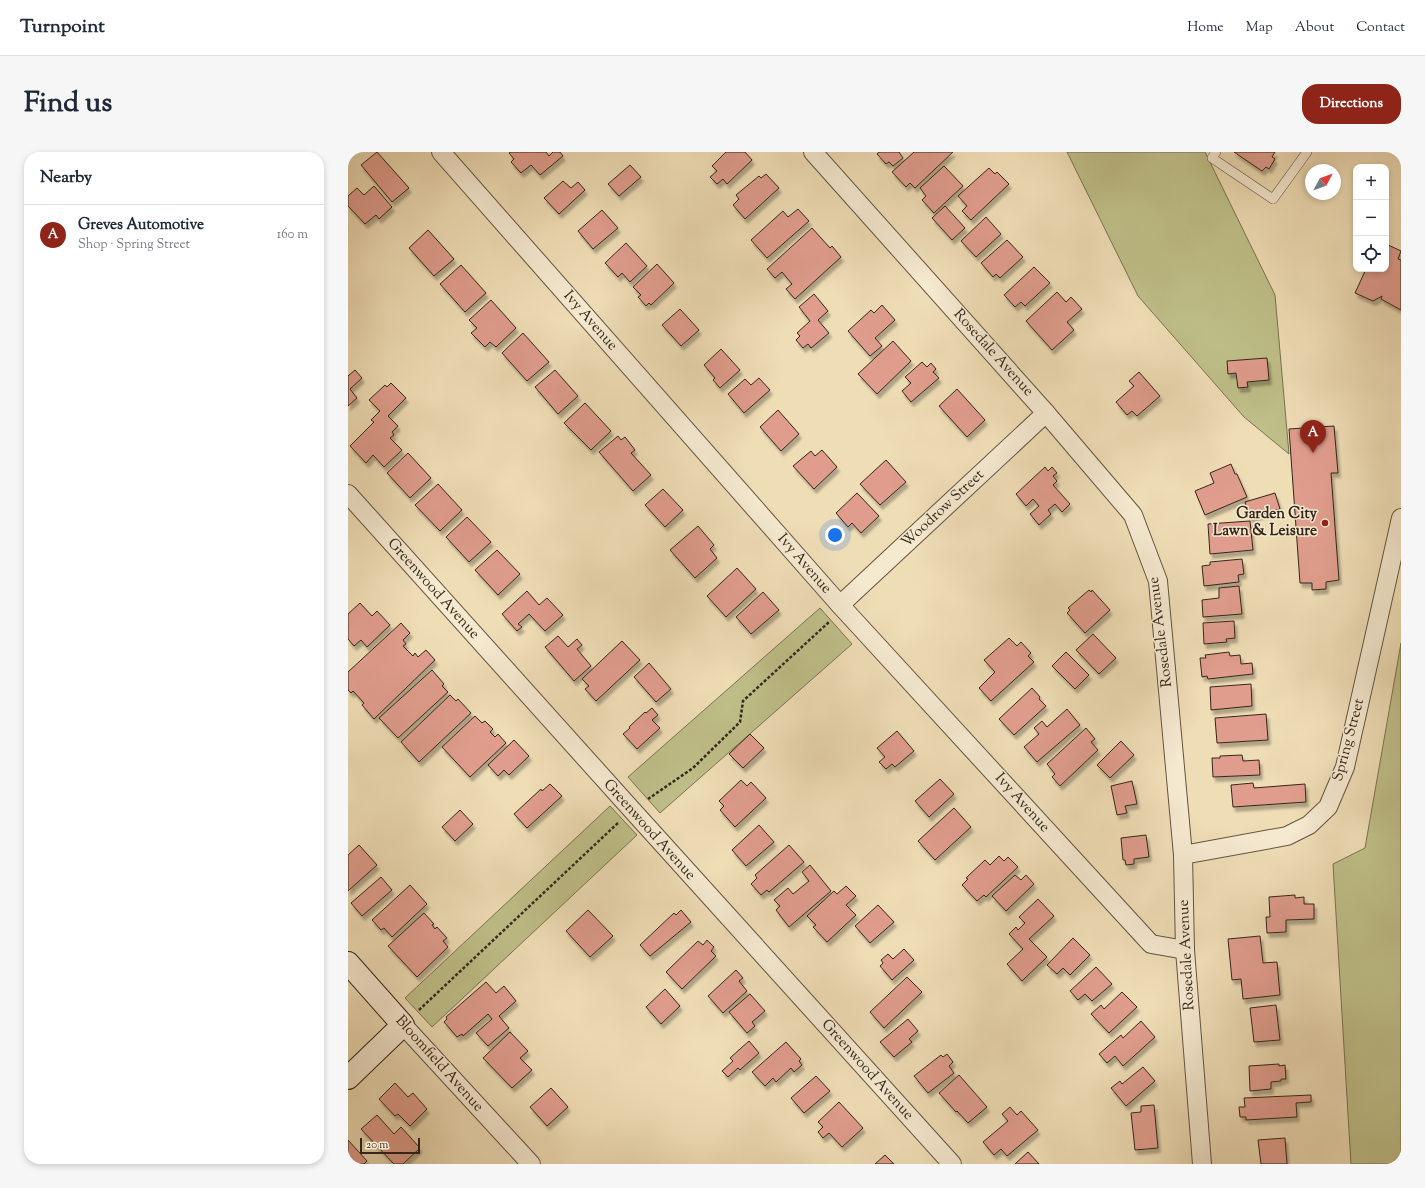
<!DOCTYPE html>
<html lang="en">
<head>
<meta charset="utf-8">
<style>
  :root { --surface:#fff; --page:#f6f6f7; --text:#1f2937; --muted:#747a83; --line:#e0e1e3; --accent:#8f2418 }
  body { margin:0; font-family:"Sorts Mill Goudy",serif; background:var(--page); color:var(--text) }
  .controls { position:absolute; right:12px; top:12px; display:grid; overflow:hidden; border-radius:8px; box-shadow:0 2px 6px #0003 }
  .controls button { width:36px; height:36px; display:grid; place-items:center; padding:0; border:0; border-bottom:1px solid var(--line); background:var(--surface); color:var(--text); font:20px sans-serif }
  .compass { position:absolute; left:957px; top:12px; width:36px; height:36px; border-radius:50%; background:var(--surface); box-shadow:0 2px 6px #0003; rotate:49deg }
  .scale { position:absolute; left:12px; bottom:10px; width:60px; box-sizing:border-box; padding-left:4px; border:2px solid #342719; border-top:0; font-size:11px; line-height:14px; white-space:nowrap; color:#342719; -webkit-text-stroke:3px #f5e9d0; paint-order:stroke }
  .you { position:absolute; left:487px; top:383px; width:14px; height:14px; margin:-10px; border:3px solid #fff; border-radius:50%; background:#1a73e8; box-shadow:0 0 0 6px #1a73e833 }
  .badge { display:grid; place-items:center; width:26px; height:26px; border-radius:50%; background:var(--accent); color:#fff; font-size:13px; font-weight:700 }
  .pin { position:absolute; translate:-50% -33px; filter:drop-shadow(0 1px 2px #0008) }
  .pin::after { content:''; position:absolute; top:21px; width:14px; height:12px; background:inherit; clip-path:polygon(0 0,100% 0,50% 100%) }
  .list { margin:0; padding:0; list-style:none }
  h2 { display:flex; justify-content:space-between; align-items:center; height:52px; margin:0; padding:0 16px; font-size:17px }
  h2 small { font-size:13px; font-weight:400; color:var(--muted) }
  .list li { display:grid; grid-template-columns:26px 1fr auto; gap:12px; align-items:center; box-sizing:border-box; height:60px; padding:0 16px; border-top:1px solid var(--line) }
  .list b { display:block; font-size:15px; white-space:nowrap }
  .list p { margin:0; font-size:13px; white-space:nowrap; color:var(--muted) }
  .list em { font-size:13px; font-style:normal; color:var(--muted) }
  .icon { flex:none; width:22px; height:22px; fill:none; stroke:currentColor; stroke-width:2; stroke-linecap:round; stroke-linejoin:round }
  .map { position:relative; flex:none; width:1053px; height:1012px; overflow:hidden; border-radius:16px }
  header { display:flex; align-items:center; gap:24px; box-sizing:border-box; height:56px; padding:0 20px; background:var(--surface); border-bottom:1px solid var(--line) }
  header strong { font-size:19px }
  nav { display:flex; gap:22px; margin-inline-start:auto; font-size:14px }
  .intro { display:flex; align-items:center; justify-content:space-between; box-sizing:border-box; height:96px; padding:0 24px }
  h1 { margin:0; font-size:28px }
  .button { padding:10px 18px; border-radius:16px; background:var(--accent); color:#fff; font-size:14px; font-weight:700 }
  main { display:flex; gap:24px; padding:0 24px }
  aside { flex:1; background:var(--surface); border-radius:16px; box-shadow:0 2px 6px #0003 }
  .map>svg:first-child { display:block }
  .green { fill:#bfbf89; stroke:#7a7351 }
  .building { fill:#e09d8d; stroke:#342719; filter:url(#shadow) }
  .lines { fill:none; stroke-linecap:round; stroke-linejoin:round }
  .lane-casing { stroke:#635440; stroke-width:10 }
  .street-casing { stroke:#635440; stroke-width:20 }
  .secondary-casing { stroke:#342719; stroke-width:24 }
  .path { stroke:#342719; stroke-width:2.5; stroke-dasharray:3 2; stroke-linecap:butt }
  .lane { stroke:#f5e9d0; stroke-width:9 }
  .street { stroke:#f5e9d0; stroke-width:18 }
  .secondary { stroke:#f5e9d0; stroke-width:22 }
  .poi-dot { fill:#8f2418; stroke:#f5e9d0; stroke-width:1.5 }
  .labels { text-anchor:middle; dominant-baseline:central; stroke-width:3; stroke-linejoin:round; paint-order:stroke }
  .street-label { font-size:15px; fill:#342719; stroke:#f5e9d0 }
  .poi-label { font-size:15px; font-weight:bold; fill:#342719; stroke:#f5e9d0; text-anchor:end }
</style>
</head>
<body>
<header>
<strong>Turnpoint</strong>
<nav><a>Home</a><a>Map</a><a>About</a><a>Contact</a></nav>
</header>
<div class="intro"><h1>Find us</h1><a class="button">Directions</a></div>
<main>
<aside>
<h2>Nearby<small></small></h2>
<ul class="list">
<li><span class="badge">A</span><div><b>Greves Automotive</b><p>Shop · Spring Street</p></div><em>160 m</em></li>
</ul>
</aside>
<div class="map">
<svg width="1053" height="1012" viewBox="0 0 1053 1012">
  <defs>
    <filter id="shadow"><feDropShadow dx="2.5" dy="4.5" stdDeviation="1" flood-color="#0004"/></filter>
  </defs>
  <rect width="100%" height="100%" fill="#efddb6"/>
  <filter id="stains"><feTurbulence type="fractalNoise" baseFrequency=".005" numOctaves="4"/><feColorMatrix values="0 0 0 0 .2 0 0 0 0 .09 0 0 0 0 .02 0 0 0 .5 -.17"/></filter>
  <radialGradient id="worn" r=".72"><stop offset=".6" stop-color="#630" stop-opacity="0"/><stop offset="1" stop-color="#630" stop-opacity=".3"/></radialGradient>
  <g class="green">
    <path d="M719,0H857L927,143L941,302L896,265L790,144Z"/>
    <path d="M472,456L504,492L312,661L280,625Z"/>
    <path d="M1053,491V1012H1003L985,712L1017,696Z"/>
    <path d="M262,654L289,683L84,875L57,846Z"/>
  </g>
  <g class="building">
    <path d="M29,0L61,36L44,50L13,13Z"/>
    <path d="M163,0H198L201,4L205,0H212L215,4L192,23L183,13L173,21L163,10L166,7L161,1Z"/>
    <path d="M378,0H397L404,8L379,32L375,27L369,32L362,25L369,19L364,14Z"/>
    <path d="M531,0H551L555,6L545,14L541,10L538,12L529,2Z"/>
    <path d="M566,0H605L567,36L562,31L558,35L544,20Z"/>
    <path d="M886,0H927L924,5L927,7L921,17L918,15L914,19Z"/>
    <path d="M282,13L293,25L271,44L260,32Z"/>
    <path d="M596,14L615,34L586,61L574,48L578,44L572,36Z"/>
    <path d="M641,16L647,22L649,20L661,32L623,68L614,59L619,54L610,44Z"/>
    <path d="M418,22L431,36L397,67L385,53L391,47L388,43L411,24L413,26Z"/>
    <path d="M215,29L223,36L230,30L237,38L211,62L196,46Z"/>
    <path d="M26,34L44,55L31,67L28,63L17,72L0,54V44L9,36L16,43Z"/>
    <path d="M597,54L617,76L604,88L584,66Z"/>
    <path d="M450,57L461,69L419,106L403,88L435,59L440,65Z"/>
    <path d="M254,58L270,76L245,97L230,79Z"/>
    <path d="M638,65L653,82L628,105L613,89Z"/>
    <path d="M464,76L482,96L484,94L493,105L447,147L438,137L444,132L434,120L427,126L419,117Z"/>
    <path d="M80,78L106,107L86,124L61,96Z"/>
    <path d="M659,88L675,105L652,126L648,122L645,125L633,111Z"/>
    <path d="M278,91L299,114L282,130L274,121L270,125L257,111Z"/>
    <path d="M1038,92L1053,99L1050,107L1053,108V158L1033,147L1034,144L1025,149L1007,141L1018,117H1038Z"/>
    <path d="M309,112L326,131L303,153L301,151L298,154L290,145L293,143L285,135Z"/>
    <path d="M113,113L138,141L117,160L92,132Z"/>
    <path d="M686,115L702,131L677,154L673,150L667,155L656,143Z"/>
    <path d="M709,140L718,150L723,145L734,157L719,170L726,178L704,198L678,169Z"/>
    <path d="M466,142L480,159L470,168L481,181L463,196L460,192L455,196L448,188L452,184L449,181L462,169L451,155Z"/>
    <path d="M143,148L168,176L148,195L142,190L137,195L123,181L129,176L121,168Z"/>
    <path d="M534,153L547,168L527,186L534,194L522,204L500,179L523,158L526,161Z"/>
    <path d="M332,157L351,178L333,194L314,173Z"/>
    <path d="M175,181L201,210L179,229L154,201Z"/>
    <path d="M545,189L563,209L529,242L510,222Z"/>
    <path d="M373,197L392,218L372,236L365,228L367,226L356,213Z"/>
    <path d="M919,206L921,228L899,230L900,235L890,236L888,221L880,222L879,209Z"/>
    <path d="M574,210L579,215L583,211L588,217L585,220L591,226L563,250L554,239L563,231L557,225Z"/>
    <path d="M7,218L14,226L2,237L9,246L0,254V224Z"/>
    <path d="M207,218L230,244L210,262L187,235Z"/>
    <path d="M791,220L812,244L789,264L784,259L779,263L768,250L786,234L781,229Z"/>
    <path d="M411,226L422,238L396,261L380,242L397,227L403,233Z"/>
    <path d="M43,231L58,246L40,264L50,274L44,280L46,283L42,286L54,298L36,315L25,303L18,311L2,294L26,270L23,268L32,259L21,248L37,233L39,235Z"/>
    <path d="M609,237L637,268L619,285L591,254Z"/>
    <path d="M237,251L263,279L243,298L216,271Z"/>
    <path d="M430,258L451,282L433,299L412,275Z"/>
    <path d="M986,274L990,321H983L991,428L978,430V437L964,438V431H952L941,277Z"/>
    <path d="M270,284L273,288L277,285L287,298L283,301L303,323L285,339L251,300Z"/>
    <path d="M474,298L489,315L466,337L445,314L463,299L467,304Z"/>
    <path d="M60,301L83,326L62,346L39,321Z"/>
    <path d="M538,308L558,330L532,353L512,332Z"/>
    <path d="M883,312L887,322H889L899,345L857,363L847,339L866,331L862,321Z"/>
    <path d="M697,315L700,319L704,315L709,321L705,324L709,329L705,333L722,352L714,360L707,352L700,358L703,362L691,373L682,362L691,354L685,347L678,354L668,342Z"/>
    <path d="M90,332L114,358L92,379L67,353Z"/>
    <path d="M315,337L335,358L317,375L297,353Z"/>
    <path d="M509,341L531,364L513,381L504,371L500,375L488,361Z"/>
    <path d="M927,341L932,357L901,366L897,350Z"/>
    <path d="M119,365L143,390L121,410L98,385Z"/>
    <path d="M902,369L905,398L862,402L860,372Z"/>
    <path d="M350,374L366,393L362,397L369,406L347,426L322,398Z"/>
    <path d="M149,398L172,422L150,443L127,418Z"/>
    <path d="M894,407L896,422L890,423L891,430L856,434L854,414L862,413V410Z"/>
    <path d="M389,416L408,437L378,465L359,444Z"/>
    <path d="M891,434L894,462L855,465L854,448L871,446V436Z"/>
    <path d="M741,438L743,440L744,438L762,458L737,481L719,461L722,458L720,456Z"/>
    <path d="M179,439L191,453L199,446L215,463L197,479L181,462L170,472L174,475L169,479L154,462Z"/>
    <path d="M415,440L431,458L403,482L388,465Z"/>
    <path d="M12,451L24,464L29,459L42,473L19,495L13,488L6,494L0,487V462Z"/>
    <path d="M886,469L887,486L878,487L879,490L856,492L855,471Z"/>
    <path d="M53,471L62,481L55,488L58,492L55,494L65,504L67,501L70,505L78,498L87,508L26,567L14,553L16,551L5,539L3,541L0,538V520Z"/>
    <path d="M745,482L768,506L751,522L728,498Z"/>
    <path d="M210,484L220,495L229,487L234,493L229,497L243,514L226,529L197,495Z"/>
    <path d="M661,486L669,494L673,490L683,501L680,504L686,510L643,549L631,536L647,520L636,508Z"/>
    <path d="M274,489L292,508L248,549L237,537L241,534L234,527Z"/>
    <path d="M718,500L741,523L727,537L704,514Z"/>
    <path d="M881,500L882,504L892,503L893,512L904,511L905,522L860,527L859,524L854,525L852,506H858L857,503Z"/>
    <path d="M301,511L323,537L308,550L286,525Z"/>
    <path d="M84,518L96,532L94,534L100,540L50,586L31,566Z"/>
    <path d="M903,532L904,554L863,558L862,535Z"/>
    <path d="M684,536L692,545L691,547L698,554L666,583L651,567Z"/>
    <path d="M102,543L108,549L110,547L123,561L71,610L53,590Z"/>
    <path d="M304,556L310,563L304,568L312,576L289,597L275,582L282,576L281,575L297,560L298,561Z"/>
    <path d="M719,557L732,573L689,610L676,595L691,582L686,576L694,569L699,575Z"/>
    <path d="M918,562L920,588L869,591L867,566Z"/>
    <path d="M127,564L134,571L137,569L145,577L142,580L147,585L150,582L158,591L122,625L94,595Z"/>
    <path d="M738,576L747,587L743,590L750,598L712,634L704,625L707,622L699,612Z"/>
    <path d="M549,579L566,599L547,615L544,612L538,617L531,610L537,605L529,596Z"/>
    <path d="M402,582L416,596L395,616L381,602Z"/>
    <path d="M166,588L181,604L161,623L156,618L150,624L140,613Z"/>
    <path d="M773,589L786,603L762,626L749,613Z"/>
    <path d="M894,603L895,609L911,608L912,623L865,625L864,606H872V604Z"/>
    <path d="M592,627L606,642L581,665L567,649Z"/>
    <path d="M393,628L399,634L403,630L418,646L387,675L372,658L376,654L371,649Z"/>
    <path d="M784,629L789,652L777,654L779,661L769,663L763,634Z"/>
    <path d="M905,631L906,636L957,632L958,650L885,655L883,633Z"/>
    <path d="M202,632L214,644L179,676L166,662L193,637L194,639Z"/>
    <path d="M606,656L623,675L587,708L570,689Z"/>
    <path d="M112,658L125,672L107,689L94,675Z"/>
    <path d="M411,673L426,690L398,714L384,698Z"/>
    <path d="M798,683L801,705L786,707V712L778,713L777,708H775L773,686Z"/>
    <path d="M11,693L29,713L0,739V703Z"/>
    <path d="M441,693L456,710L421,740L419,738L413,743L403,732L409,726L407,723Z"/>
    <path d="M651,704L656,709L660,705L670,715L638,745L636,743L629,749L614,733L620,727L618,726L637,708L642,713Z"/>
    <path d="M462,713L483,739L441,775L428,758L432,754L426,748L440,736L445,742L461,729L454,720Z"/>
    <path d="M667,723L673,728L678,723L686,732L658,759L644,744Z"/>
    <path d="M33,725L44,738L14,764L3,751Z"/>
    <path d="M62,733L79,752L44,785L36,776L33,778L24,768Z"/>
    <path d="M498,734L508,744L498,753L508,763L479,790L465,775L468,773L459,764L486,739L489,742Z"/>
    <path d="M947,743V746L956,745V752H966V767L938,768V780L919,781L918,765H922L921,745Z"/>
    <path d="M690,747L706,764L681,787L699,805L674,829L659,812L675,797L661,782L668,775L670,778L677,771L671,765Z"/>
    <path d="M530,753L546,770L522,791L507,774Z"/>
    <path d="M240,758L265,784L242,805L218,779Z"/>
    <path d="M333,758L343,770L302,804L292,793L326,761L328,763Z"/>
    <path d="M76,761L86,772L84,773L87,777L89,775L99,786L95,789L100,795L69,825L40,794Z"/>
    <path d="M912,784L915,811L929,810L932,843L895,847L893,827L884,828L880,787Z"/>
    <path d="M725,786L742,803L722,823L715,816L709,822L699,813Z"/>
    <path d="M359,788L366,795L363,799L368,804L334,837L318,820L350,789L355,793Z"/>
    <path d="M556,797L566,808L544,828L532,814L535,811L533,808L540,802L545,807Z"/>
    <path d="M748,815L764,832L744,849L737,842L730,848L722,839Z"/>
    <path d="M388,818L395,826L391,829L399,839L375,861L360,844Z"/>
    <path d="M559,825L574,840L536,876L522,860Z"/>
    <path d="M138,830L148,841L156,834L168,849L151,864L161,876L140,894L128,881L144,867L140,862L115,884L114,882L109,885L96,870L99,867L98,865Z"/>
    <path d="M317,837L332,854L313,872L298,855Z"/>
    <path d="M774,840L789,855L761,881L743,862L753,853L756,857Z"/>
    <path d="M402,842L417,859L404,870L407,874L399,881L381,860Z"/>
    <path d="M928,853L932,888L906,890L902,856Z"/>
    <path d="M560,867L570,879L561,887L564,890L546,905L532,890Z"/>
    <path d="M793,869L807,885L775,914L767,904L759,911L751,902L773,883L775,886Z"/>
    <path d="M162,880L180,899L172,906L184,918L164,936L135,906Z"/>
    <path d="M401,889L411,901L392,918L390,916L380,925L374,919L385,909L382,906Z"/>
    <path d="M438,890L453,907L451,909L454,913L446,920L443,916L428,930L425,926L417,934L404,920Z"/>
    <path d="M599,902L605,910L601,914L606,921L580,941L566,924L593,903L595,905Z"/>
    <path d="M931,912V914L937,913L938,927H933V929L923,930V937L902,939L901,914Z"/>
    <path d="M795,915L807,929L778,954L763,936L772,929L774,932Z"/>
    <path d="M611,923L639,955L620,971L609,959L608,960L591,941Z"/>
    <path d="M468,924L482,939L456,961L443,946Z"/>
    <path d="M47,931L60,945L65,941L79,957L62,974L50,962L47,964L31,947Z"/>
    <path d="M203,936L220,955L199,974L182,955Z"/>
    <path d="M963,943V950L948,951L949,965L898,968V965H892L891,955H897L896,946Z"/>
    <path d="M491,950L515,976L494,995L481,981L475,986L470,980L475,975L470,970Z"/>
    <path d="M806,953L810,996L787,998L783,961L793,960V954Z"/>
    <path d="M662,955L669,963L673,959L690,978L659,1004L653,997L646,1003L635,990L660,969L654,962Z"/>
    <path d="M29,963L46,982L53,975L72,996L55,1012H46L13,977Z"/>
    <path d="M937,986L939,1012H913L910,988Z"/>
    <path d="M0,988L19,1009L16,1012H0Z"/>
    <path d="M680,1000L691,1012H667Z"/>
    <path d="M537,1003L546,1012H527Z"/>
  </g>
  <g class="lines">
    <g class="lane-casing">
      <path id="lane" d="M868,0L864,6L925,47L959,0"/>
    </g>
    <g class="street-casing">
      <g id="street">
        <path d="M93,0L492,453L803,792L837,798"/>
        <path d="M465,0L698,261L785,363L810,429L835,703L837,798L854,1012"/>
        <path d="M0,342L284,658L604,1012"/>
        <path d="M492,453L698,261"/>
        <path d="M835,703L939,684L961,673L980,655L997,615L1053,366"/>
        <path d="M55,873L183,1012"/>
      </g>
    </g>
    <g class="secondary-casing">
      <path id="secondary" d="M0,811L55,873L0,926"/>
    </g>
    <g class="path">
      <path d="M300,647L345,616L392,570L395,549L481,470"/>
      <path d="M71,858L271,670"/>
    </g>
    <use href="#lane" class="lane"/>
    <use href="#street" class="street"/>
    <use href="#secondary" class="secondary"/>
  </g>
  <circle class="poi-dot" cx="977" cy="371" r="4"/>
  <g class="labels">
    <g class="street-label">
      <text transform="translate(242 169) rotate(49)">Ivy Avenue</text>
      <text transform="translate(645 201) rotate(48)">Rosedale Avenue</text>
      <text transform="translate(595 357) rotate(-43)">Woodrow Street</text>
      <text transform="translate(456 412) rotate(49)">Ivy Avenue</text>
      <text transform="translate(85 437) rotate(48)">Greenwood Avenue</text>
      <text transform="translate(813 480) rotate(-97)">Rosedale Avenue</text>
      <text transform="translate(1001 588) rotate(-75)">Spring Street</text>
      <text transform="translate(674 651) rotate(48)">Ivy Avenue</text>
      <text transform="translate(301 678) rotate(48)">Greenwood Avenue</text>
      <text transform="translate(839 803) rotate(-93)">Rosedale Avenue</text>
      <text transform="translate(91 912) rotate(48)">Bloomfield Avenue</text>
      <text transform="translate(519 918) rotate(48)">Greenwood Avenue</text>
    </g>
    <g class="poi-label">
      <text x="969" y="362">Garden City<tspan x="969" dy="17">Lawn &amp; Leisure</tspan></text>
    </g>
  </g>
  <rect width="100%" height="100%" filter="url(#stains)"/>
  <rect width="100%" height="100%" fill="url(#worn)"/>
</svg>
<div class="controls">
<button>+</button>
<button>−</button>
<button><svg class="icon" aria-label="locate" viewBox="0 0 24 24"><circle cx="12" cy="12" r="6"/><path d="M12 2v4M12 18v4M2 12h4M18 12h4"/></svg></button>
</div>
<svg class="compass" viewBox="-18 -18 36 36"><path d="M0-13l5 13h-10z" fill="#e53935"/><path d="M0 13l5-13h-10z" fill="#747a83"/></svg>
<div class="scale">20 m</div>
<div class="you"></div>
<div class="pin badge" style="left:965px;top:301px">A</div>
</div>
</main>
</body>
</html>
